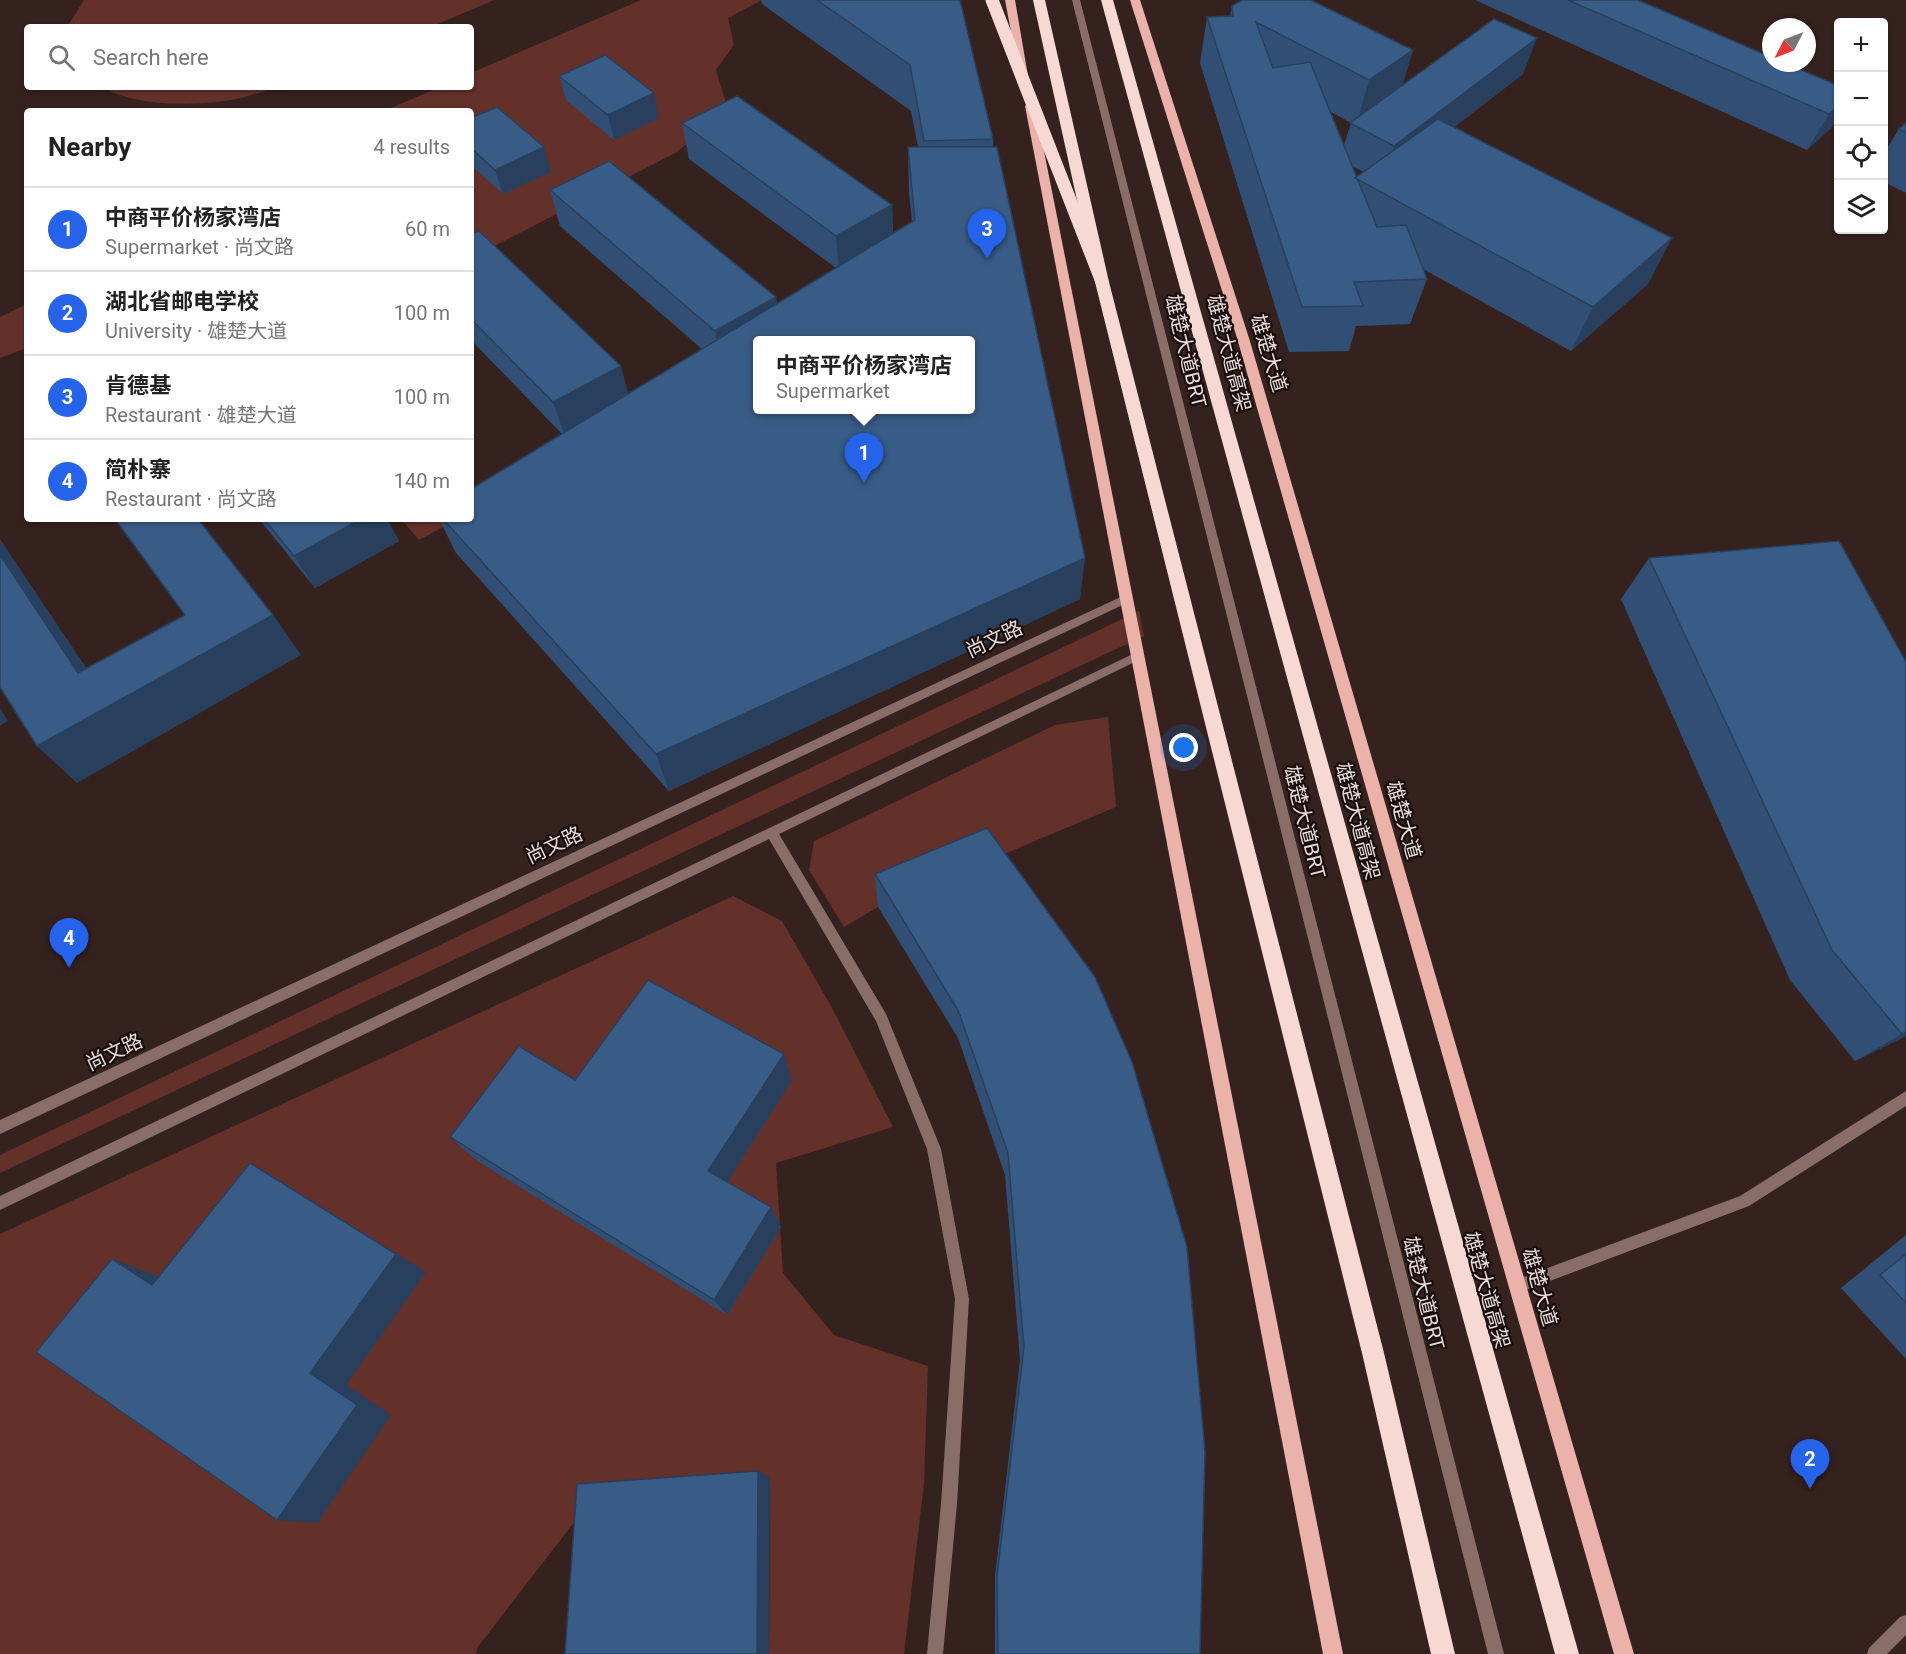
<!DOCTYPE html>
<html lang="en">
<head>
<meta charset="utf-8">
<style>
  :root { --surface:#fff; --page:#f6f6f6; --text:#222; --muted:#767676; --line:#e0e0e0; --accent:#2563eb }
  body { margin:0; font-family:Roboto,"Noto Sans SC",sans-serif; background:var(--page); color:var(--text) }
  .controls { position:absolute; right:18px; top:18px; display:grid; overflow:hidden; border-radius:6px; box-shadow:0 2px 4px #0004 }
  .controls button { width:54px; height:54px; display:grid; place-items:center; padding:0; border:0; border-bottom:2px solid var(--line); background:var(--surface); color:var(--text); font:30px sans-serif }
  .compass { position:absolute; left:1762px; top:18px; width:54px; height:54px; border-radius:50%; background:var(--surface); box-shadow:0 2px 4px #0004; rotate:228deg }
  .you { position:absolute; left:1184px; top:748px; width:21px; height:21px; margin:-15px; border:4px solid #fff; border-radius:50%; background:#1a73e8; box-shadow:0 0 0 9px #1a73e833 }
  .badge { display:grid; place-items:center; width:39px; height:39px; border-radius:50%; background:var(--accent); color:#fff; font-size:20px; font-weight:700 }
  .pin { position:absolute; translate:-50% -50px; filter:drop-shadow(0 2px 3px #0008) }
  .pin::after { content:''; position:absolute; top:32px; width:21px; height:18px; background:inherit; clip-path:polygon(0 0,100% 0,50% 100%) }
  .popup { position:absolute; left:753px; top:336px; width:222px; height:78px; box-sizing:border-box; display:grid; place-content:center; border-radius:6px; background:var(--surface); filter:drop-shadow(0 2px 4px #0005); font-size:20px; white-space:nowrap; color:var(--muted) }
  .popup b { font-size:22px; color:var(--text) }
  .popup::after { content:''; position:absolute; left:50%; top:100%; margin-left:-12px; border:12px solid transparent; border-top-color:var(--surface) }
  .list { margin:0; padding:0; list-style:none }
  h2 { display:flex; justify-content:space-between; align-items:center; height:78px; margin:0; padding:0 24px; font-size:26px }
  h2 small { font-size:20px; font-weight:400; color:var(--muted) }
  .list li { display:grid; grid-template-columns:39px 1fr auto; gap:18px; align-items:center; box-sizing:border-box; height:84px; padding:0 24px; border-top:2px solid var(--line) }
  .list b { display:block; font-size:22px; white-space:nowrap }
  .list p { margin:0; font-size:20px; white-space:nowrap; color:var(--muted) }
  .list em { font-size:20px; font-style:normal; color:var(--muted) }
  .icon { flex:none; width:33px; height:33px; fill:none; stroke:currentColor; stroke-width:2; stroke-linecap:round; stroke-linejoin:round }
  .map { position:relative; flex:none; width:1906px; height:1654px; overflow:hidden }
  .search { position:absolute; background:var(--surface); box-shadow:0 2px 4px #0004; left:24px; top:24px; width:450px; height:66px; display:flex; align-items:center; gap:15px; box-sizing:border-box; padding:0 21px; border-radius:6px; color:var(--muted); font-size:22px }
  .panel { position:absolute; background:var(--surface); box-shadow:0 2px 4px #0004; left:24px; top:108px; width:450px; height:414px; border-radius:6px }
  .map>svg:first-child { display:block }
  .green { fill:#63302a }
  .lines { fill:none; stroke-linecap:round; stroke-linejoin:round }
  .lane { fill:#896d68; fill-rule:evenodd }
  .street { fill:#896d68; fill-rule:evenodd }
  .primary { fill:#ebb2a9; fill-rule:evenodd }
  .highway { fill:#f6d9d5; fill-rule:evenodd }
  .highway-bridge { stroke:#f6d9d5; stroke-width:13 }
  .wall { fill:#314f74; fill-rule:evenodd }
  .shaded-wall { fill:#28405e }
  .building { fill:#395c87; stroke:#28405e; stroke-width:1.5; fill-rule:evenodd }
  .labels { text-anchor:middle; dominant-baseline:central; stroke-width:4.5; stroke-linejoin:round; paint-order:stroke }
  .street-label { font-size:20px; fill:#e8dad8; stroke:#170e0d }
</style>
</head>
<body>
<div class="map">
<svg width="1906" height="1654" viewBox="0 0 1906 1654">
  <rect width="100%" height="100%" fill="#35221f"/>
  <g class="green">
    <path d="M84,0H494L431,27H67Z"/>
    <path d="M641,0H762L728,18L734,45L716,70L726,103L702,131L677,152L471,258V111H384L440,87H471V73Z"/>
    <path d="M101,87H278C261,92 242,99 224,101C184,106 137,106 101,87Z"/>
    <path d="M27,304V348L0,358V317Z"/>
    <path d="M401,519H458L419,540Z"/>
    <path d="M1139,611L1144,636L0,1173V1155Z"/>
    <path d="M1108,717L1116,807L878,907L844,927L809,870L814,841L1055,725Z"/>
    <path d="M733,896L782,921L831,1006L893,1127L776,1163L783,1273L834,1335L928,1366L924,1483L904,1654H769L770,1477L599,1490L477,1648L476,1654H0V1234Z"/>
  </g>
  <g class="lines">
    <path class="lane" d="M1072,0H1080L1504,1654H1488Z"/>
    <g class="street">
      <path d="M1125,595L1129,596L1130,599L1129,602L0,1134V1120Z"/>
      <path d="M1137,652L1141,653L1143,656L1141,659L779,834L886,1014L941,1149L969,1299L957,1504L943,1654H927L941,1504L955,1299L927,1149L876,1021L769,839L0,1210V1196Z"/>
      <path d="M1906,1091V1106L1749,1206L1518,1293L1513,1291L1511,1286L1513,1281L1740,1196Z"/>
      <path d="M1906,1615V1635L1887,1654H1867L1869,1648L1900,1617Z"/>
    </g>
    <g class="primary">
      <path d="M1005,0H1015L1028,76L1019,74Z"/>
      <path d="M1130,0H1140L1249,338L1634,1654H1614L1237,338Z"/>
      <path d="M1030,103L1035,106L1343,1654H1323L1025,106Z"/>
    </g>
    <g class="highway">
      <path d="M1033,0H1045L1109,282L1384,1353L1455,1654H1431L1362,1353L1095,282Z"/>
      <path d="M1101,0H1113L1579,1654H1555Z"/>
    </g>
    <path class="highway-bridge" d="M992,0L1102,282"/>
  </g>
  <g class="wall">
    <path d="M761,0H960L993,139V147L1080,599L669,791L456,553L439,519H471L562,434L471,340V234L628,394L702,349L560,226L550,190L776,297L777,304L836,268L689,159L682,123L892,205L893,234L912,222L909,193L908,147H918L911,111L762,4Z"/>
    <path d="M1475,0H1638L1839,86V116L1831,128L1807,150Z"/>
    <path d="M1232,6L1413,50L1402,86L1523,74L1454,127L1648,284L1571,351L1423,269L1427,279L1410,324L1356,326L1349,351L1289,352L1200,63L1207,17L1230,16ZM1331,112L1351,123L1344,145ZM1352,166L1364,172L1357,177Z"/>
    <path d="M559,76L659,118L614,140L566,100Z"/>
    <path d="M471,118L544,147L551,172L503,194L471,165Z"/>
    <path d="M1906,123V193L1884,182V153L1899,129Z"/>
    <path d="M259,519H387L399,541L315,588Z"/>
    <path d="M1649,558L1906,1036L1855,1061L1790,980L1621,599Z"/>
    <path d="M987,828L1200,1654H995V1576L1020,1360L1005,1175L958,1038L878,907L875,874Z"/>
    <path d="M784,1054L792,1080L727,1182L781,1227L727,1315L476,1160L450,1137L575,1080Z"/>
    <path d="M1906,1235V1359L1841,1288Z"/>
  </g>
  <g class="shaded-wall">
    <path d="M1537,38L1523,74L1382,182L1394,146Z"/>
    <path d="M1413,50L1399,96L1356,126L1369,80Z"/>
    <path d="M654,93L659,118L614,140L608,115Z"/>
    <path d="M1839,105V116L1831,128L1807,150L1829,114Z"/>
    <path d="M544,147L551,172L503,194L495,170Z"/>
    <path d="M892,205L893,240L839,271L836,236Z"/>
    <path d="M1672,238L1648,284L1571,351L1593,307Z"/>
    <path d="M776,297L781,333L721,366L715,331Z"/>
    <path d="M621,366L630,401L565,436L553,402Z"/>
    <path d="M361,519H387L399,541L315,588L294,556Z"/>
    <path d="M0,539L111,705L273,615L301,655L77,783L37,746L78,673L0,555Z"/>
    <path d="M1085,558L1080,599L669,791L656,754Z"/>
    <path d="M0,708L8,721L0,726Z"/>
    <path d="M1906,1032V1036L1855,1061L1902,1034Z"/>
    <path d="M784,1054L792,1080L721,1192L708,1171Z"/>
    <path d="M250,1163L426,1272L346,1385L391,1415L317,1523L277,1520Z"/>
    <path d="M771,1207L781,1227L727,1315L714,1300Z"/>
    <path d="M112,1259L157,1276L195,1301L152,1285Z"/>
    <path d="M758,1471L770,1477L769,1654H757Z"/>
  </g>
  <g class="building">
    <path d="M817,0H960L993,139L924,141L910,65Z"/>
    <path d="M1242,0H1311L1413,50L1369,80L1256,22L1273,68L1310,62L1377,227L1406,225L1427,279L1354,282L1363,306L1302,307L1207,17L1233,16L1232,6Z"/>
    <path d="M1568,0H1638L1771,57V63H1785L1839,86V105L1829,114Z"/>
    <path d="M1494,19L1537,38L1394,146L1350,123Z"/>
    <path d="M605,55L654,93L608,115L559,76Z"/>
    <path d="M737,96L892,205L836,236L682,123Z"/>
    <path d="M497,107L544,147L495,170L471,148V118Z"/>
    <path d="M1438,119L1672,238L1593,307L1355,178Z"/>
    <path d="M1906,123V133L1899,129Z"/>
    <path d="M908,147H997L1085,558L656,754L443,519H471V489L915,220ZM758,340H970V410H758Z"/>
    <path d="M609,161L776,297L715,331L550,190Z"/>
    <path d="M479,231L621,366L553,402L471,319V234Z"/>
    <path d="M115,519H198L273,615L37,746L0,687V555L78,673L185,615Z"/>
    <path d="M264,519H361L294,556Z"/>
    <path d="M1839,541L1906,662V1032L1902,1034L1832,950L1649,558Z"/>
    <path d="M987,828L1095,977L1132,1062L1187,1247L1205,1452L1200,1654H998L997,1576L1024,1347L1008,1153L958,1010L875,874Z"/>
    <path d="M648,980L784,1054L708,1171L771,1207L714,1300L450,1137L519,1046L575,1080Z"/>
    <path d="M250,1163L396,1254L310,1373L357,1405L277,1520L36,1352L112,1259L152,1285Z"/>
    <path d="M1906,1254V1303L1880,1275Z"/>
    <path d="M758,1471L757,1654H565L577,1484Z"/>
  </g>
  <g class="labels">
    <g class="street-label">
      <text transform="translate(1186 351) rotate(76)">雄楚大道BRT</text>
      <text transform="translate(1229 353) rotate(75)">雄楚大道高架</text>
      <text transform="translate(1269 353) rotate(73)">雄楚大道</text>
      <text transform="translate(994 639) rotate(-25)">尚文路</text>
      <text transform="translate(1404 820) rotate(74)">雄楚大道</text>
      <text transform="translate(1358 821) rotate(75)">雄楚大道高架</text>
      <text transform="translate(1305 822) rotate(76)">雄楚大道BRT</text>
      <text transform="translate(554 845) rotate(-25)">尚文路</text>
      <text transform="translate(114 1052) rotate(-25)">尚文路</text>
      <text transform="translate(1540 1287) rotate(74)">雄楚大道</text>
      <text transform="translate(1487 1290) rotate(74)">雄楚大道高架</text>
      <text transform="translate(1424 1293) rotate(76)">雄楚大道BRT</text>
    </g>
  </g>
</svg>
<div class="controls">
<button>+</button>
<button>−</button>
<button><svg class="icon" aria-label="locate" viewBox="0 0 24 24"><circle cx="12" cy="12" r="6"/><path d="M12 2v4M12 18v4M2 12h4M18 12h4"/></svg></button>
<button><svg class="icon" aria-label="layers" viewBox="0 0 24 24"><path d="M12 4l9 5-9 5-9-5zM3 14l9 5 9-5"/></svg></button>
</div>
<svg class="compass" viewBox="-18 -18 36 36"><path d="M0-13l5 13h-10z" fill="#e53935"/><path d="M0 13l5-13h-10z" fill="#767676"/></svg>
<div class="you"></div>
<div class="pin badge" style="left:864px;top:483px">1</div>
<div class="popup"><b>中商平价杨家湾店</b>Supermarket</div>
<div class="pin badge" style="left:1810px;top:1489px">2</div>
<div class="pin badge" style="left:987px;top:259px">3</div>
<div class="pin badge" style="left:69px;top:968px">4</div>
<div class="search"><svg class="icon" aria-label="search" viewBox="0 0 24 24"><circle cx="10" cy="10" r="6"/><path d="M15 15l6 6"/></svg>Search here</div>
<section class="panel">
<h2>Nearby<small>4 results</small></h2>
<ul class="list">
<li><span class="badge">1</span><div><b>中商平价杨家湾店</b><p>Supermarket · 尚文路</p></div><em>60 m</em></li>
<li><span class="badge">2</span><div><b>湖北省邮电学校</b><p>University · 雄楚大道</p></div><em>100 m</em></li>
<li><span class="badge">3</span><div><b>肯德基</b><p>Restaurant · 雄楚大道</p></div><em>100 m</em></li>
<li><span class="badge">4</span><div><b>简朴寨</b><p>Restaurant · 尚文路</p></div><em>140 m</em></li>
</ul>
</section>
</div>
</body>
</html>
